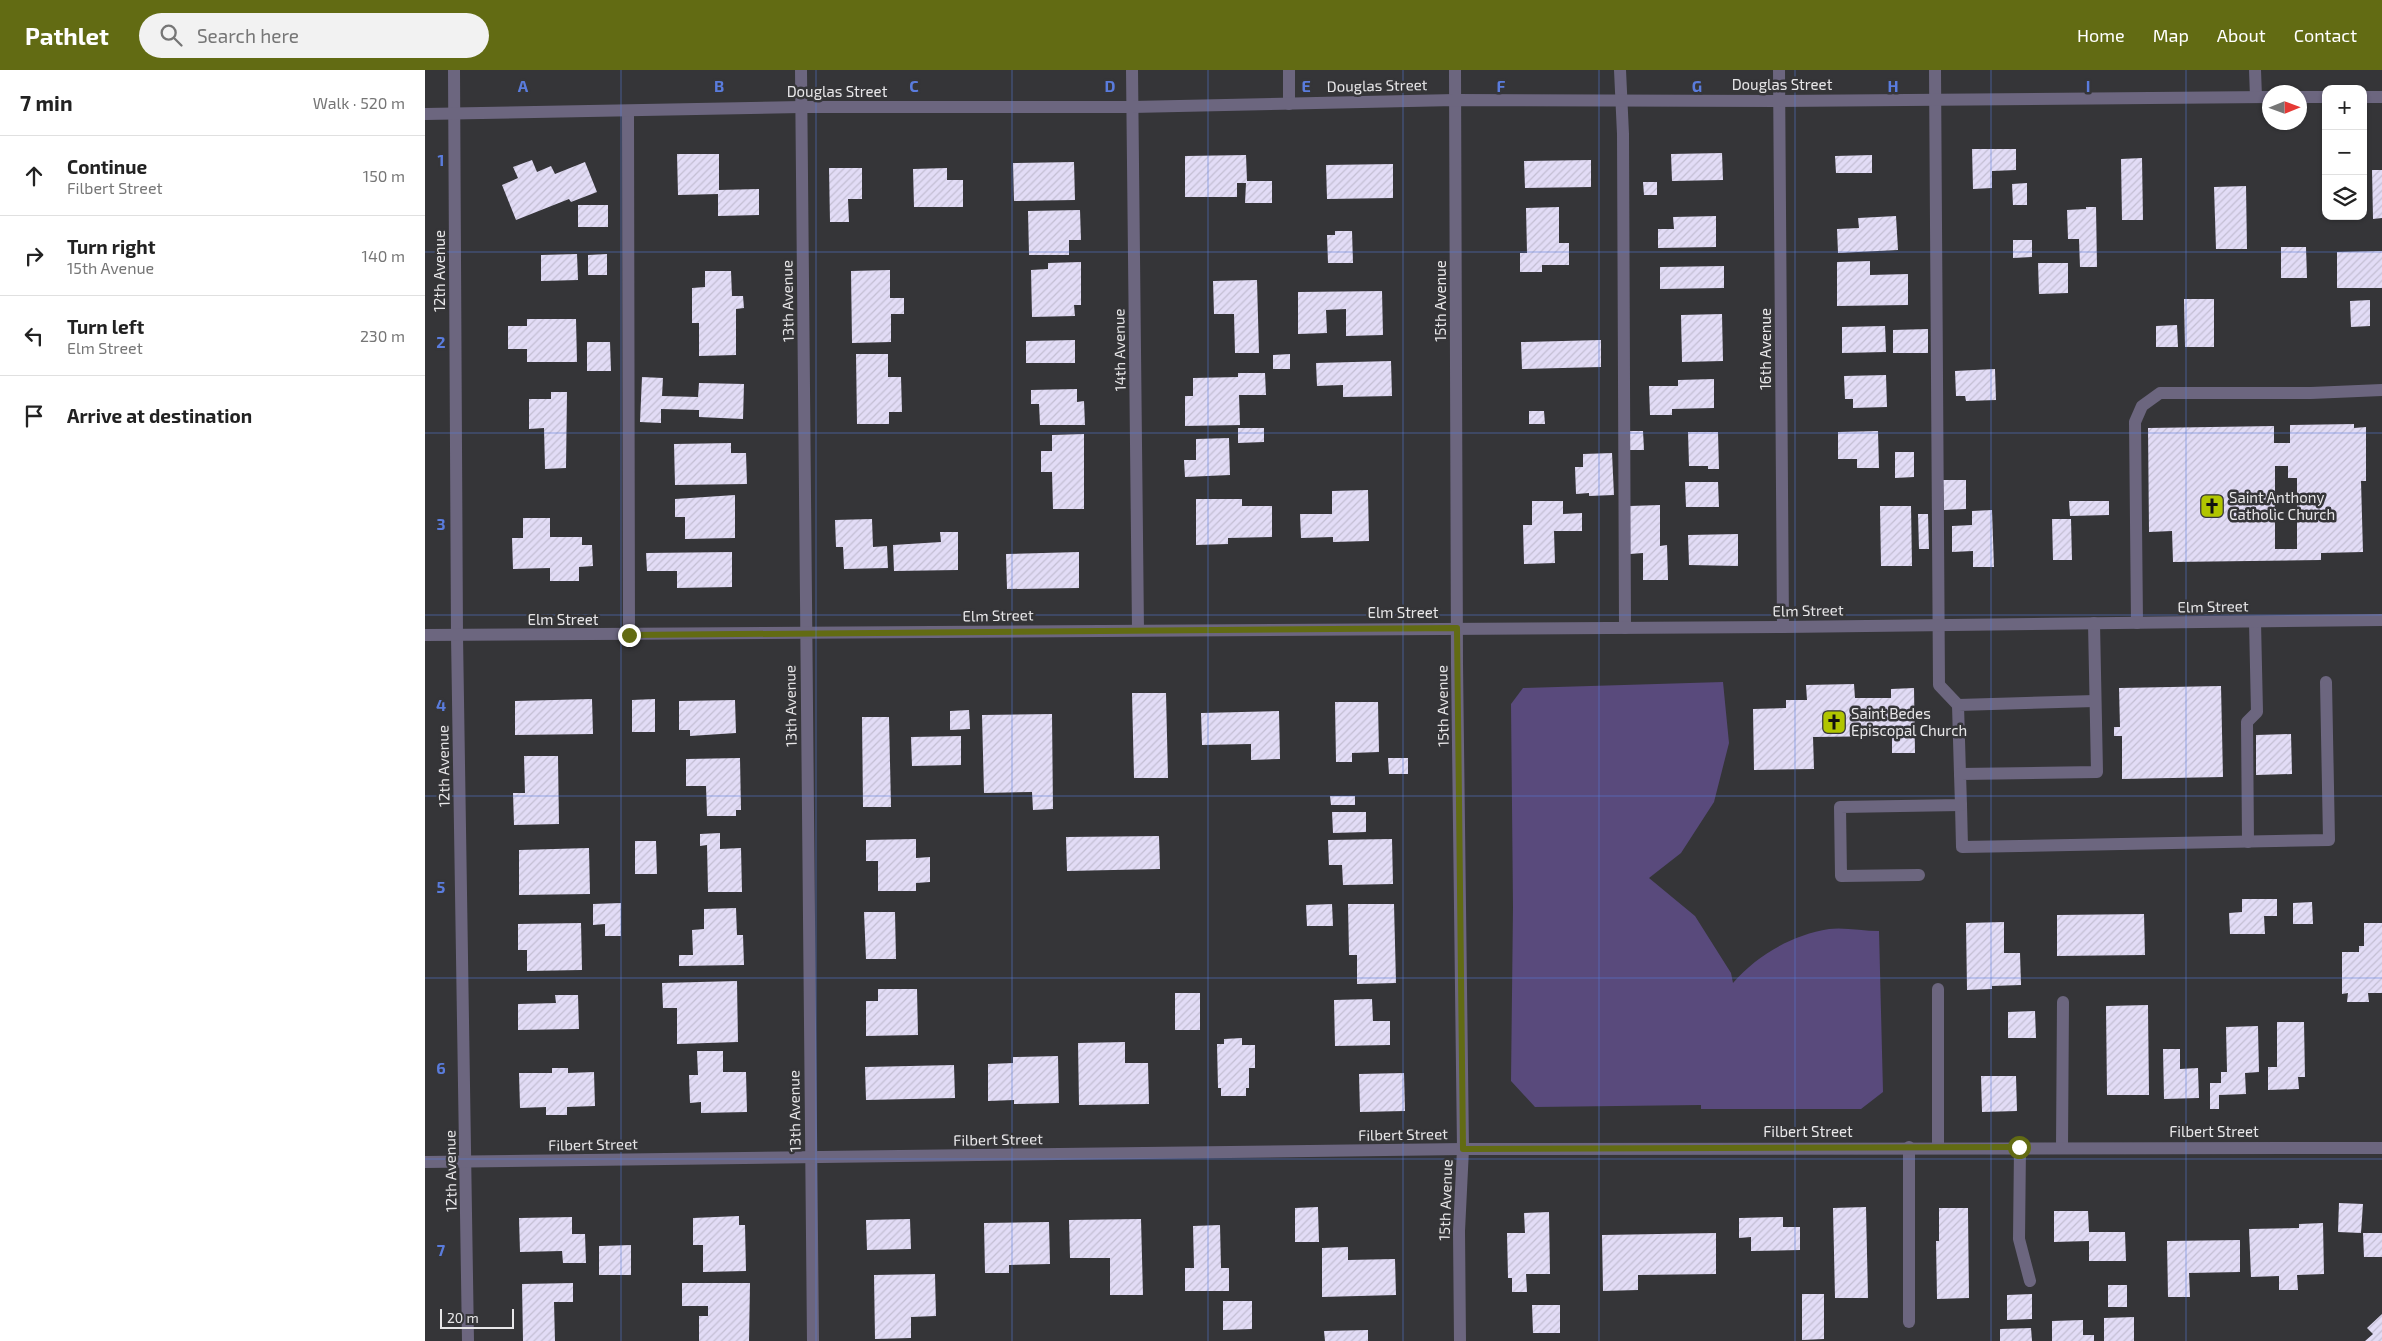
<!DOCTYPE html>
<html lang="en">
<head>
<meta charset="utf-8">
<style>
  :root { --surface:#fff; --page:#f2f2f2; --text:#222; --muted:#767676; --line:#e0e0e0; --accent:#626b13 }
  body { margin:0; font-family:"Exo 2",sans-serif; background:var(--page); color:var(--text) }
  .controls { position:absolute; right:15px; top:15px; display:grid; overflow:hidden; border-radius:10px; box-shadow:0 1px 4px #0004 }
  .controls button { width:45px; height:45px; display:grid; place-items:center; padding:0; border:0; border-bottom:1px solid var(--line); background:var(--surface); color:var(--text); font:25px sans-serif }
  .compass { position:absolute; left:1837px; top:15px; width:45px; height:45px; border-radius:50%; background:var(--surface); box-shadow:0 1px 4px #0004; rotate:89deg }
  .scale { position:absolute; left:15px; bottom:12px; width:74px; box-sizing:border-box; padding-left:5px; border:2px solid #e8e7e9; border-top:0; font-size:14px; line-height:18px; white-space:nowrap; color:#e8e7e9; -webkit-text-stroke:4px #353538; paint-order:stroke }
  .stop { position:absolute; width:15px; height:15px; margin:-11px; border:4px solid #626b13; border-radius:50%; background:#fff }
  .stop.end { background:#626b13; border-color:#fff; box-shadow:0 1px 5px #0008 }
  .list { margin:0; padding:0; list-style:none }
  h2 { display:flex; justify-content:space-between; align-items:center; height:65px; margin:0; padding:0 20px; font-size:21px }
  h2 small { font-size:16px; font-weight:400; color:var(--muted) }
  .list li { display:grid; grid-template-columns:32px 1fr auto; gap:15px; align-items:center; box-sizing:border-box; height:80px; padding:0 20px; border-top:1px solid var(--line) }
  .list b { display:block; font-size:19px; white-space:nowrap }
  .list p { margin:0; font-size:16px; white-space:nowrap; color:var(--muted) }
  .list em { font-size:16px; font-style:normal; color:var(--muted) }
  .icon { flex:none; width:28px; height:28px; fill:none; stroke:currentColor; stroke-width:2; stroke-linecap:round; stroke-linejoin:round }
  .map { position:relative; flex:none; width:1957px; height:1271px; overflow:hidden }
  header { display:flex; align-items:center; gap:30px; box-sizing:border-box; height:70px; padding:0 25px; background:var(--accent); color:#fff }
  header strong { font-size:24px }
  nav { display:flex; gap:28px; margin-inline-start:auto; font-size:18px }
  .search { width:350px; height:45px; background:var(--page); display:flex; align-items:center; gap:12px; box-sizing:border-box; padding:0 18px; border-radius:28px; color:var(--muted); font-size:19px }
  main { display:flex }
  aside { flex:1; background:var(--surface) }
  .map>svg:first-child { display:block }
  .grass { fill:#594a7c }
  .building { fill:url(#building-hatch); fill-rule:evenodd }
  .lines { fill:none; stroke-linecap:round; stroke-linejoin:round }
  .service { stroke:#6c667f; stroke-width:12 }
  .minor { stroke:#6c667f; stroke-width:12 }
  .tertiary { stroke:#6c667f; stroke-width:12 }
  .route { stroke:#626b13; stroke-width:6 }
  .grid { fill:none; stroke:#5a7cdd; stroke-width:1; stroke-opacity:0.55 }
  .labels { text-anchor:middle; dominant-baseline:central; stroke-width:5; stroke-linejoin:round; paint-order:stroke }
  .street-label { font-size:15px; fill:#e8e7e9; stroke:#353538 }
  .poi-label { font-size:15px; fill:#e8e7e9; stroke:#353538; text-anchor:start }
  .grid-label { font-size:16px; text-anchor:middle; font-weight:bold; fill:#5a7cdd; stroke:#353538; stroke-width:5; stroke-linejoin:round; paint-order:stroke }
</style>
</head>
<body>
<header>
<strong>Pathlet</strong>
<div class="search"><svg class="icon" aria-label="search" viewBox="0 0 24 24"><circle cx="10" cy="10" r="6"/><path d="M15 15l6 6"/></svg>Search here</div>
<nav><a>Home</a><a>Map</a><a>About</a><a>Contact</a></nav>
</header>
<main>
<aside>
<h2>7 min<small>Walk · 520 m</small></h2>
<ul class="list">
<li><svg class="icon" aria-label="ahead" viewBox="0 0 24 24"><path d="M12 20V5M6 11l6-6 6 6"/></svg><div><b>Continue</b><p>Filbert Street</p></div><em>150 m</em></li>
<li><svg class="icon" aria-label="right" viewBox="0 0 24 24"><path d="M7 20v-9h11M14 6l5 5-5 5"/></svg><div><b>Turn right</b><p>15th Avenue</p></div><em>140 m</em></li>
<li><svg class="icon" aria-label="left" viewBox="0 0 24 24"><path d="M17 20v-9H6M10 6l-5 5 5 5"/></svg><div><b>Turn left</b><p>Elm Street</p></div><em>230 m</em></li>
<li><svg class="icon" aria-label="arrive" viewBox="0 0 24 24"><path d="M6 21V4h12l-3 4 3 4H6"/></svg><div><b>Arrive at destination</b></div></li>
</ul>
</aside>
<div class="map">
<svg width="1957" height="1271" viewBox="0 0 1957 1271">
  <defs>
    <pattern id="building-hatch" width="6" height="6" patternUnits="userSpaceOnUse" patternTransform="scale(1.25)"><rect width="6" height="6" fill="#e2dcf6"/><path d="M-1 1l2-2M0 6l6-6M5 7l2-2" fill="none" stroke="#c3bed3"/></pattern>
  </defs>
  <rect width="100%" height="100%" fill="#353538"/>
  <path class="grass" d="M1298,612L1304,673L1289,732L1256,783L1224,808L1270,846L1306,903L1308,913C1332,885 1367,865 1404,859C1419,857 1438,861 1454,861L1458,1022L1436,1039H1276V1035L1110,1037L1086,1011L1088,837L1086,634L1098,618Z"/>
  <g class="building">
    <path d="M1547,79H1591V100L1567,101V118L1548,119Z"/>
    <path d="M1297,83L1298,110L1247,111L1246,84Z"/>
    <path d="M252,84H294V120L334,119V145L293,146V124L253,125Z"/>
    <path d="M821,85L822,111H847V133H820L821,113H812V127H760V86Z"/>
    <path d="M1447,85V103H1411L1410,86Z"/>
    <path d="M1717,88L1718,150H1697L1696,89Z"/>
    <path d="M107,90L112,102L126,96L130,104L160,92L172,122L146,132L144,129L91,150L77,115L93,108L88,97Z"/>
    <path d="M1166,90V117L1100,118L1099,91Z"/>
    <path d="M649,92L650,130L589,131L588,93Z"/>
    <path d="M968,94V128L902,129L901,95Z"/>
    <path d="M404,98H437V129H423L424,152H405Z"/>
    <path d="M522,98V110H538V137H489L488,99Z"/>
    <path d="M1947,100H1957V148L1948,149Z"/>
    <path d="M1218,112H1232V125H1219Z"/>
    <path d="M1602,113V135H1588L1587,114Z"/>
    <path d="M1821,116L1822,179H1791L1789,117Z"/>
    <rect x="153" y="135" width="30" height="22"/>
    <path d="M1134,137V173H1144V195H1117V202H1095V183H1102L1101,138Z"/>
    <path d="M1661,137H1671L1672,197H1655L1654,169H1643L1642,140L1661,139Z"/>
    <path d="M655,140L656,170H644V185H604L603,141Z"/>
    <path d="M1291,146V177L1233,178V159H1249L1248,147Z"/>
    <path d="M1471,146L1473,180L1413,183L1412,159L1434,158L1433,148Z"/>
    <path d="M910,161H927L928,193H903L902,165H910Z"/>
    <path d="M1588,170H1607V187L1588,188Z"/>
    <path d="M1856,177H1881L1882,208H1856Z"/>
    <path d="M1957,181V218H1912V182Z"/>
    <path d="M152,184L153,210L116,211V185Z"/>
    <path d="M182,184V205H163V185Z"/>
    <path d="M1445,191V205L1483,204V235L1412,236V192Z"/>
    <path d="M656,192V235H649L650,246L607,247L606,200L623,199V193Z"/>
    <path d="M1613,193H1643V223L1614,224Z"/>
    <path d="M1299,196V218L1235,219V197Z"/>
    <path d="M465,200V228H479V244H466V272L427,273L426,201Z"/>
    <path d="M280,201H306L307,226H318L319,238L311,239V285L274,286V253H267V218L280,217Z"/>
    <path d="M832,210L834,283H810L809,244H789L788,211Z"/>
    <path d="M957,221L958,265L921,266V239L901,240L902,263L873,264V222Z"/>
    <path d="M1759,229H1789V277H1760Z"/>
    <path d="M1945,230V256L1926,257L1925,231Z"/>
    <path d="M1297,244L1298,291L1257,292L1256,245Z"/>
    <path d="M102,249H151L152,292H102V279H83V256H102Z"/>
    <path d="M1752,255L1753,277H1731V256Z"/>
    <path d="M1460,256L1461,282L1417,283V257Z"/>
    <path d="M1503,259V283H1468V260Z"/>
    <path d="M650,270V293H601V271Z"/>
    <path d="M1176,270V297L1097,299L1096,272Z"/>
    <path d="M162,272H185L186,301H162Z"/>
    <path d="M431,284H463V307H476L477,342H464V354H432Z"/>
    <path d="M865,284V299H848V285Z"/>
    <path d="M966,291L967,326L918,327V315L892,316L891,293Z"/>
    <path d="M1570,299L1571,330L1541,331L1540,326H1531L1530,301Z"/>
    <path d="M813,303H840L841,325H814L815,355L760,356V326H768V308L813,307Z"/>
    <path d="M1461,305L1462,337L1428,338V329H1420L1419,306Z"/>
    <path d="M217,307L238,308L237,326L273,327L274,313L319,314L318,349L274,347V340L236,339V353L215,352Z"/>
    <path d="M1289,309V338L1247,339V345H1225L1224,316H1253V310Z"/>
    <path d="M652,319V332L659,331L660,355H615L614,334H606V320Z"/>
    <path d="M126,322H142L141,398L120,399L119,358L104,359V329H126Z"/>
    <path d="M1104,341H1119L1120,354H1104Z"/>
    <path d="M1929,354V358L1941,357V411H1936L1938,482L1896,483V490L1748,492L1747,461L1724,462L1723,358L1849,356V373H1865V355ZM1850,396H1863V408H1872V479H1850Z"/>
    <path d="M813,358H839V372L813,373Z"/>
    <path d="M1201,361H1218L1219,380H1201Z"/>
    <path d="M1453,361L1454,398H1432V389H1413V362Z"/>
    <path d="M1263,362H1293L1294,399H1283V396H1264Z"/>
    <path d="M659,364V439H628L627,402H616V381H627V365Z"/>
    <path d="M804,368L805,405L760,407L759,390H771V369Z"/>
    <path d="M306,373V383H321L322,414L250,415L249,374Z"/>
    <path d="M1470,382H1489V407L1470,408Z"/>
    <path d="M1187,383L1189,425L1164,426V423L1151,424L1150,397H1158V384Z"/>
    <path d="M1518,410H1541V439L1519,440Z"/>
    <path d="M1260,412H1293L1294,437H1261Z"/>
    <path d="M943,420L944,471L908,472V467L876,468L875,444H907V421Z"/>
    <path d="M310,425V468L260,469V447H250V429Z"/>
    <path d="M771,429H817V436H847V467L803,468V474L771,475Z"/>
    <path d="M1107,431H1138V444L1157,443V461H1129L1130,493L1099,494L1098,455H1107Z"/>
    <path d="M1644,431H1684V445L1645,446Z"/>
    <path d="M1235,435V476L1242,475L1243,510H1218V483L1205,484V436Z"/>
    <path d="M1455,436H1486L1487,496H1456Z"/>
    <path d="M1567,440L1569,497H1548V481L1527,482V456L1547,455V441Z"/>
    <path d="M1493,444H1503L1504,479H1494Z"/>
    <path d="M98,448H125V467H157V475H167L168,496L154,497V511H125V498L88,499L87,468H98Z"/>
    <path d="M447,449L448,477L462,476L463,498L419,499L418,477H411L410,450Z"/>
    <path d="M1627,449H1646L1647,490H1628Z"/>
    <path d="M515,462H533V500L469,501L468,475L516,472Z"/>
    <path d="M1313,464V496L1264,495L1263,465Z"/>
    <path d="M307,482V517L252,518V501H222L221,483Z"/>
    <path d="M654,482V518L582,519L581,484Z"/>
    <path d="M1429,614L1430,628H1466V619L1489,618L1490,683H1467V666L1388,667L1389,699L1329,700L1328,639L1361,638V630H1382L1381,615Z"/>
    <path d="M1796,616L1798,707L1697,709V666H1689V657H1695L1694,618Z"/>
    <path d="M707,623H741L743,708H709Z"/>
    <path d="M167,629L168,664L90,665V631Z"/>
    <path d="M230,629V662H207V630Z"/>
    <path d="M310,630L311,663L265,666V660H254V631Z"/>
    <path d="M910,632H953L954,682L927,683V692H911Z"/>
    <path d="M544,640L545,659L525,660V641Z"/>
    <path d="M854,641L855,689L826,690V674L777,675L776,643Z"/>
    <path d="M627,644L628,739L608,740L607,722L559,723L557,645Z"/>
    <path d="M437,647H464L466,737H438Z"/>
    <path d="M1866,664L1867,704L1831,705V665Z"/>
    <path d="M536,666V695L487,696L486,667Z"/>
    <path d="M99,686H133L134,754L89,755L88,723H100Z"/>
    <path d="M315,688L316,740H311V746H282L281,716H261V689Z"/>
    <path d="M963,688H983V704H964Z"/>
    <path d="M905,726H930V735H906Z"/>
    <path d="M907,742H941V762L908,763Z"/>
    <path d="M295,763V779L316,778L317,822H283L282,775L275,776V764Z"/>
    <path d="M734,766L735,799L642,801L641,767Z"/>
    <path d="M491,769V788L505,787V812L491,813V821H453V791H441V770Z"/>
    <path d="M967,769L968,814L918,815L917,795H904L903,770Z"/>
    <path d="M210,771H231L232,804H210Z"/>
    <path d="M164,778L165,824L94,825V780Z"/>
    <path d="M1817,829H1852V846H1839L1840,864H1805L1804,843L1817,842Z"/>
    <path d="M1887,832L1888,854H1868V833Z"/>
    <path d="M196,833V866H180V854L168,855V834Z"/>
    <path d="M907,834L908,856H882L881,835Z"/>
    <path d="M923,834H969L971,913L932,914V885H924Z"/>
    <path d="M311,838L312,865H318L319,895L254,896V885H268L267,860L279,859V839Z"/>
    <path d="M439,842H470L471,889H441Z"/>
    <path d="M1719,844L1720,885L1632,886V845Z"/>
    <path d="M1579,852V883H1595L1596,915L1567,916V919L1542,920L1541,853Z"/>
    <path d="M156,853L157,900L102,901V880H93V854Z"/>
    <path d="M1939,853H1957V923H1943L1944,932H1922L1923,923L1917,924V882H1934V876H1939Z"/>
    <path d="M312,911L313,972L252,974V938H238L237,913Z"/>
    <path d="M453,919H492L493,965L441,966V931H453Z"/>
    <rect x="750" y="923" width="25" height="37"/>
    <path d="M130,925H153L154,959L93,960V934L131,933Z"/>
    <path d="M947,929L948,951H965V975L910,976L909,930Z"/>
    <path d="M1723,935L1724,1025H1682L1681,936Z"/>
    <path d="M1610,941L1611,968H1583V942Z"/>
    <path d="M1852,952H1879L1880,1007H1873L1874,1019L1843,1020V997H1852Z"/>
    <path d="M1833,956L1834,1002L1820,1003L1821,1024L1794,1025V1039H1785V1013H1796V1002H1802L1801,957Z"/>
    <path d="M817,968V975H830V998H824V1018H821V1026H796V1018H793L792,974H799V969Z"/>
    <path d="M700,972V993H723L724,1034L654,1035L653,973Z"/>
    <path d="M1738,979H1755V999L1773,998L1774,1028L1739,1029Z"/>
    <path d="M272,981H298V1002H321L322,1042L276,1043V1032L265,1033L264,1005H273Z"/>
    <path d="M633,986L634,1033L589,1034V1030L563,1031V994L588,993V987Z"/>
    <path d="M529,995L530,1028L441,1030L440,997Z"/>
    <path d="M127,998H143V1003L169,1002L170,1036L142,1037V1045H121V1037L95,1038L94,1003H127Z"/>
    <path d="M979,1003L980,1041L935,1042L934,1004Z"/>
    <path d="M1556,1006H1591L1592,1041L1557,1042Z"/>
    <path d="M1914,1133L1938,1134L1936,1163L1913,1162Z"/>
    <path d="M893,1137L894,1172H870V1138Z"/>
    <path d="M1441,1137L1443,1228H1410L1408,1138Z"/>
    <path d="M1514,1138H1543L1544,1228L1512,1229L1511,1171H1514Z"/>
    <path d="M1629,1141H1663L1664,1162H1700L1701,1191H1664V1171L1629,1172Z"/>
    <path d="M1124,1142L1125,1204H1101L1102,1222H1087V1208H1083L1082,1163H1100L1099,1143Z"/>
    <path d="M314,1146V1155H320L321,1201L278,1202V1175H268V1148Z"/>
    <path d="M147,1147V1164H160L161,1193H138L137,1181L95,1182L94,1148Z"/>
    <path d="M1358,1147V1157H1375V1180L1326,1181V1167L1314,1168V1148Z"/>
    <path d="M485,1149L486,1179L442,1180L441,1150Z"/>
    <path d="M716,1149L718,1225H685V1188H645L644,1150Z"/>
    <path d="M624,1152L625,1194L584,1195V1203H560L559,1153Z"/>
    <path d="M1898,1153L1899,1204L1872,1205L1873,1220H1854V1206L1826,1207L1824,1159L1874,1158V1154Z"/>
    <path d="M795,1155L796,1198H804V1221H760V1198H769L768,1156Z"/>
    <path d="M1291,1163V1204L1213,1205V1220L1178,1221L1177,1165Z"/>
    <path d="M1938,1163H1957V1187H1939Z"/>
    <path d="M1815,1170V1202L1764,1203L1765,1227H1743L1742,1171Z"/>
    <path d="M206,1175V1205H174V1176Z"/>
    <path d="M923,1177V1190L970,1189L971,1225L897,1227V1178Z"/>
    <path d="M510,1204L511,1246L486,1247V1268L450,1269L449,1205Z"/>
    <path d="M148,1213V1232H129L130,1271H98L97,1214Z"/>
    <path d="M257,1213H325L324,1271H274V1246H283V1236H257Z"/>
    <rect x="1683" y="1215" width="19" height="22"/>
    <path d="M1377,1224H1399V1269L1377,1270Z"/>
    <path d="M1607,1224V1249L1582,1250V1225Z"/>
    <path d="M798,1231H827V1259L798,1260Z"/>
    <path d="M1107,1235H1135V1263H1108Z"/>
    <path d="M1957,1244V1271H1940L1948,1264L1942,1258Z"/>
    <path d="M1709,1247V1271H1679V1248Z"/>
    <path d="M1658,1250V1265H1669V1271H1627V1251Z"/>
    <path d="M1606,1258L1607,1271H1575V1259Z"/>
    <path d="M943,1260V1271H900L899,1261Z"/>
  </g>
  <g class="lines">
    <g class="service">
      <path d="M1195,0L1198,64L1200,558"/>
      <path d="M1510,0L1514,615L1533,635"/>
      <path d="M1830,0L1831,27"/>
      <path d="M864,34V0"/>
      <path d="M203,41L204,565"/>
      <path d="M1712,553L1710,352L1717,336L1735,323H1886L1957,320"/>
      <path d="M1535,704L1533,635L1670,631"/>
      <path d="M1536,735L1537,777L1904,770L1901,612"/>
      <path d="M1823,772L1822,652L1832,642L1830,552"/>
      <path d="M1494,805L1416,806L1415,737L1536,735L1535,704L1672,702L1669,553"/>
      <path d="M1513,919V1077"/>
      <path d="M1484,1077V1252"/>
      <path d="M1595,1077L1594,1169L1605,1211"/>
    </g>
    <g class="minor">
      <path d="M29,0L32,566L43,1271"/>
      <path d="M376,0L388,1271"/>
      <path d="M707,0L713,560"/>
      <path d="M1030,0L1032,594L1038,1079L1034,1161L1035,1271"/>
      <path d="M1354,0L1358,557"/>
      <path d="M1874,27H1901"/>
      <path d="M1938,27H1957"/>
      <path d="M0,44L376,37H707L1030,30L1354,31L1844,27"/>
      <path d="M1637,1077L1638,932"/>
      <path d="M0,1092L1038,1079L1957,1078"/>
    </g>
    <path class="tertiary" d="M0,565L1358,557L1957,550"/>
  </g>
  <g class="lines">
    <path class="route" d="M204,565L1032,558L1038,1079L1594,1077"/>
  </g>
  <path class="grid" d="M196,0V1271M391,0V1271M587,0V1271M783,0V1271M978,0V1271M1174,0V1271M1370,0V1271M1566,0V1271M1761,0V1271M0,182H1957M0,363H1957M0,545H1957M0,726H1957M0,908H1957M0,1089H1957"/>
  <defs>
    <g id="church-square" transform="scale(1.25)"><rect x="-9" y="-9" width="18" height="18" rx="4" fill="#b1c500" stroke="#353538"/><path d="M-1.2-6h2.4v3.5h3.3v2.4h-3.3V6h-2.4V-.1h-3.3v-2.4h3.3Z" fill="#111"/></g>
  </defs>
  <g fill-rule="evenodd">
    <use href="#church-square" x="1787" y="436"/>
    <use href="#church-square" x="1409" y="652"/>
  </g>
  <g class="labels">
    <g class="street-label">
      <text x="1357" y="14">Douglas Street</text>
      <text transform="translate(952 15) rotate(-1)">Douglas Street</text>
      <text x="412" y="21">Douglas Street</text>
      <text transform="translate(14 201) rotate(-90)">12th Avenue</text>
      <text transform="translate(362 231) rotate(-91)">13th Avenue</text>
      <text transform="translate(1015 231) rotate(-90)">15th Avenue</text>
      <text transform="translate(1340 279) rotate(-90)">16th Avenue</text>
      <text transform="translate(694 280) rotate(-91)">14th Avenue</text>
      <text transform="translate(1788 536) rotate(-1)">Elm Street</text>
      <text transform="translate(1383 540) rotate(-1)">Elm Street</text>
      <text x="978" y="542">Elm Street</text>
      <text transform="translate(573 545) rotate(-1)">Elm Street</text>
      <text x="138" y="549">Elm Street</text>
      <text transform="translate(365 636) rotate(-91)">13th Avenue</text>
      <text transform="translate(1017 636) rotate(-91)">15th Avenue</text>
      <text transform="translate(18 696) rotate(-91)">12th Avenue</text>
      <text transform="translate(369 1041) rotate(-91)">13th Avenue</text>
      <text x="1383" y="1061">Filbert Street</text>
      <text x="1789" y="1061">Filbert Street</text>
      <text transform="translate(978 1064) rotate(-1)">Filbert Street</text>
      <text transform="translate(573 1069) rotate(-1)">Filbert Street</text>
      <text transform="translate(168 1074) rotate(-1)">Filbert Street</text>
      <text transform="translate(25 1101) rotate(-91)">12th Avenue</text>
      <text transform="translate(1020 1130) rotate(-88)">15th Avenue</text>
    </g>
    <g class="poi-label">
      <text x="1804" y="427">Saint Anthony<tspan x="1804" dy="17">Catholic Church</tspan></text>
      <text x="1426" y="643">Saint Bedes<tspan x="1426" dy="17">Episcopal Church</tspan></text>
    </g>
  </g>
  <g class="grid-label">
    <text x="98" y="22">A</text>
    <text x="294" y="22">B</text>
    <text x="489" y="22">C</text>
    <text x="685" y="22">D</text>
    <text x="881" y="22">E</text>
    <text x="1076" y="22">F</text>
    <text x="1272" y="22">G</text>
    <text x="1468" y="22">H</text>
    <text x="1663" y="22">I</text>
    <text x="16" y="96">1</text>
    <text x="16" y="278">2</text>
    <text x="16" y="460">3</text>
    <text x="16" y="641">4</text>
    <text x="16" y="823">5</text>
    <text x="16" y="1004">6</text>
    <text x="16" y="1186">7</text>
  </g>
</svg>
<div class="controls">
<button>+</button>
<button>−</button>
<button><svg class="icon" aria-label="layers" viewBox="0 0 24 24"><path d="M12 4l9 5-9 5-9-5zM3 14l9 5 9-5"/></svg></button>
</div>
<svg class="compass" viewBox="-18 -18 36 36"><path d="M0-13l5 13h-10z" fill="#e53935"/><path d="M0 13l5-13h-10z" fill="#767676"/></svg>
<div class="scale">20 m</div>
<div class="stop" style="left:1594px;top:1077px"></div>
<div class="stop end" style="left:204px;top:565px"></div>
</div>
</main>
</body>
</html>
